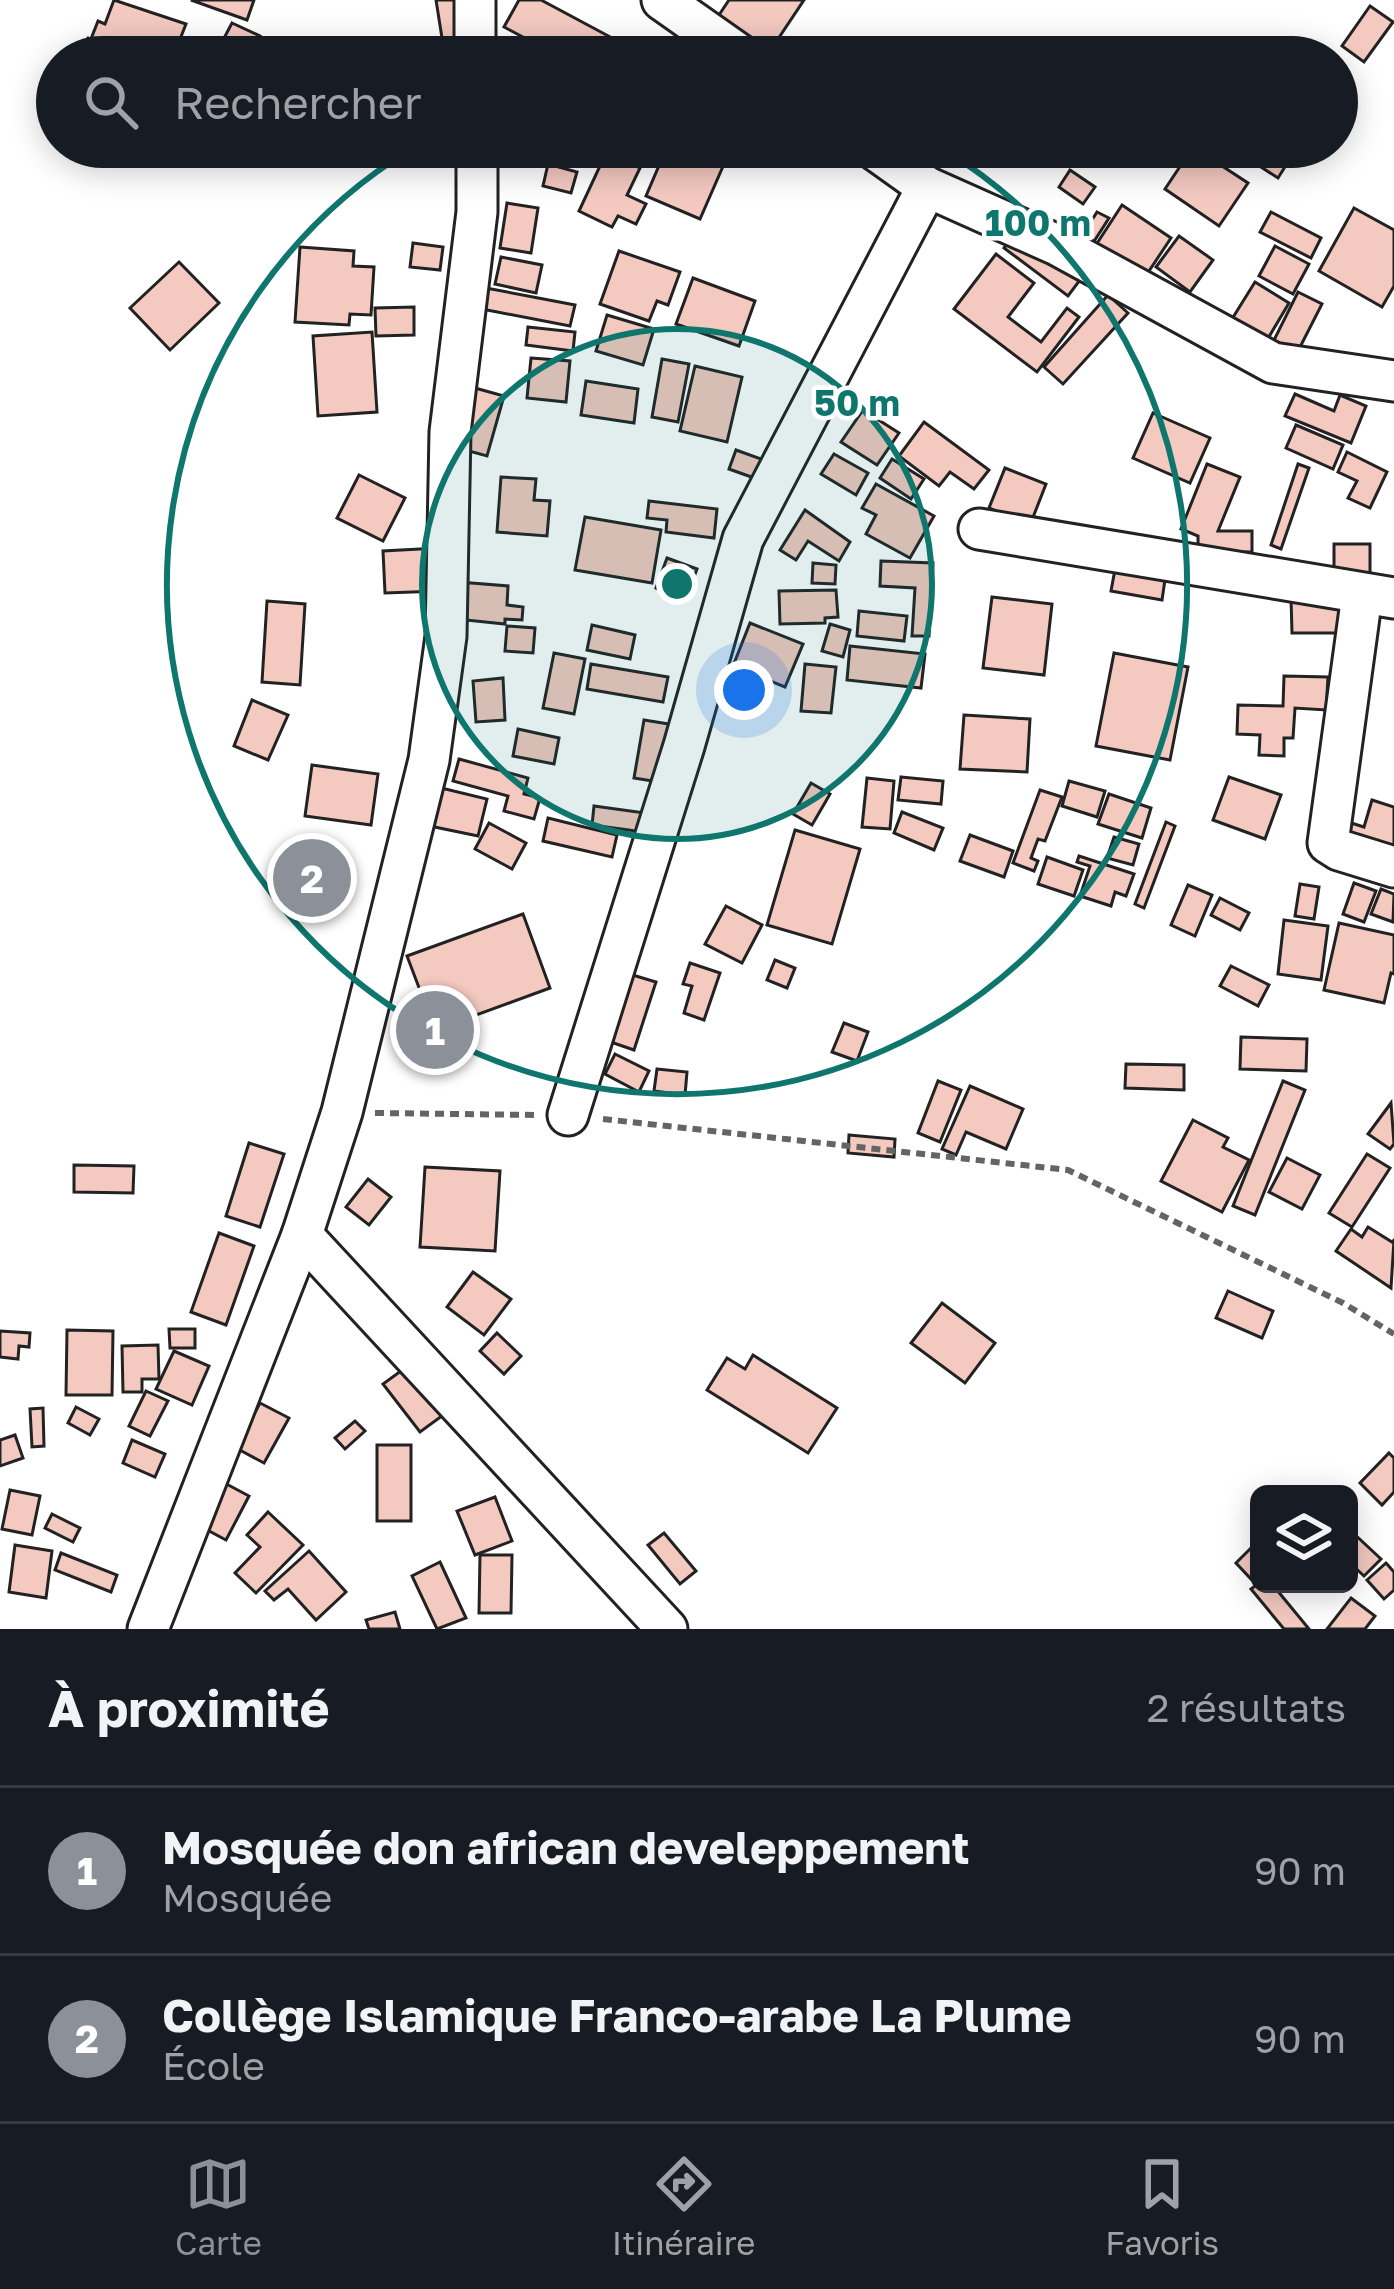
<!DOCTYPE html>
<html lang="fr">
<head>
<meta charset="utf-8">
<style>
  :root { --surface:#171b24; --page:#20242c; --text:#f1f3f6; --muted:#9ea1a6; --line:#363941; --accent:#8c9099 }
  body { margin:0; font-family:"Golos Text",sans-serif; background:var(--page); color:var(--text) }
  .controls { position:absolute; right:36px; bottom:36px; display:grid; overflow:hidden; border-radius:18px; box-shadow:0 6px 30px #0003 }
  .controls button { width:108px; height:108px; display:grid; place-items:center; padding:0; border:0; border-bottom:3px solid var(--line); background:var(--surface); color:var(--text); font:60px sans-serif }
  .you { position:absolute; left:744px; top:690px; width:42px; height:42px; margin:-30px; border:9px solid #fff; border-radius:50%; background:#1a73e8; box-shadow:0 0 0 18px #1a73e833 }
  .badge { display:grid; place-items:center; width:78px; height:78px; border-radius:50%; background:var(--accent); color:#fff; font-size:39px; font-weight:700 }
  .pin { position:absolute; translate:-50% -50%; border:6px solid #fff; box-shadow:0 3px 12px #0006 }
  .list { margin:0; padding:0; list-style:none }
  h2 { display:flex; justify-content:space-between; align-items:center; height:156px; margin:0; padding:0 48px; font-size:51px }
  h2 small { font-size:39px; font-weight:400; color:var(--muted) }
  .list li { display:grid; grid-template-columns:78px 1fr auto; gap:36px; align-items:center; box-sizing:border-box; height:168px; padding:0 48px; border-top:3px solid var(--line) }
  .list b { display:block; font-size:45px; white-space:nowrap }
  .list p { margin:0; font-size:39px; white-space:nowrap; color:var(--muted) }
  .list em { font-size:39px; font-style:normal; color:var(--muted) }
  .icon { flex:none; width:66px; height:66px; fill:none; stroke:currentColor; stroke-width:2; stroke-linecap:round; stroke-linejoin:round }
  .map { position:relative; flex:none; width:1394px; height:1629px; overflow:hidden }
  .search { position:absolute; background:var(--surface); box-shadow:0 6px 30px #0003; left:36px; right:36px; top:36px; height:132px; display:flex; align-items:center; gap:30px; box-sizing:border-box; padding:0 42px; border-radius:66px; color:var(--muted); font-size:45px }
  .sheet { height:492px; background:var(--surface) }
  nav { display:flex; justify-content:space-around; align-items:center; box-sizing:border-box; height:168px; border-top:3px solid var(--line); background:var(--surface); font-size:33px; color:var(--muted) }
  nav a { display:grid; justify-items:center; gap:6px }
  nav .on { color:var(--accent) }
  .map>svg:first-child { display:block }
  .building { fill:#f3c9c0; stroke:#222; stroke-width:3 }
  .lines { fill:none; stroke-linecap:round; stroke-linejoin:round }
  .minor-casing { stroke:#222; stroke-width:45 }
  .path { stroke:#646464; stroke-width:6; stroke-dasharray:9 6; stroke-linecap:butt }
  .minor { stroke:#fff; stroke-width:39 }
  .ring { fill:none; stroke:#0f766e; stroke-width:6 }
  .centre { fill:#0f766e; stroke:#fff; stroke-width:6 }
  .ring-label { font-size:36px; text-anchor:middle; font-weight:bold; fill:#0f766e; stroke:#fff; stroke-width:9; stroke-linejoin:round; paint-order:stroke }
</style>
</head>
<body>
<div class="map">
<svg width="1394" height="1629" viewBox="0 0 1394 1629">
  <rect width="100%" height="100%" fill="#fff"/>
  <g class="building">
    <path d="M114,0L186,24L173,57H138L91,39L98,21L105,24Z"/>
    <path d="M191,0H254L247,20Z"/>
    <path d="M436,0H462L472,57H445Z"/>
    <path d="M519,0H541L614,39L604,57H553L555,54L504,27Z"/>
    <path d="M729,0H804L766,57L713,24Z"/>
    <path d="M1370,6L1393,22L1364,62L1342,46Z"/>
    <path d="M232,23L260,36L251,54L223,40Z"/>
    <path d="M88,38L109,57H70Z"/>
    <path d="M349,147H410L405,165Z"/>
    <path d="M616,147H660L652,164Z"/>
    <path d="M667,147H685L724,164L700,219L646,196Z"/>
    <path d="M1193,147L1248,183L1219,226L1165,189Z"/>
    <path d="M1271,151L1288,162L1278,178L1261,167Z"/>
    <path d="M606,153L640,168L627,195L646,204L636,224L618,216L612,227L579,211Z"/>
    <path d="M548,164L577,172L571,193L543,186Z"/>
    <path d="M1070,170L1095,187L1083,204L1059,187Z"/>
    <path d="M507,203L538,208L531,253L500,248Z"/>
    <path d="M1122,205L1171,238L1143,280L1094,248Z"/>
    <path d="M1354,208L1394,230V286L1382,307L1319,271Z"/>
    <path d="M1097,212L1109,218L1093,243L1082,236Z"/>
    <path d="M1271,212L1321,238L1311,258L1260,232Z"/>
    <path d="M1018,229L1083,276L1068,296L1004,248Z"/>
    <path d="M1179,236L1213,260L1190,292L1156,267Z"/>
    <path d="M413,243L443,247L440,270L410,267Z"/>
    <path d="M1275,246L1309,264L1293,294L1259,276Z"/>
    <path d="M300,247L354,251L353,266L374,267L371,315L350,314L349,325L295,322Z"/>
    <path d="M619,251L680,272L668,305L657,301L649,321L600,304Z"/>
    <path d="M996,254L1034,283L1008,317L1041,342L1067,308L1079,317L1037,372L954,309Z"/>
    <path d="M501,257L542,265L536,293L495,284Z"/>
    <path d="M179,262L219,303L170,350L130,308Z"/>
    <path d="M693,278L755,301L739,346L676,324Z"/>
    <path d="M1255,282L1289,303L1267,340L1232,319Z"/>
    <path d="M486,288L575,305L570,326L482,309Z"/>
    <path d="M1298,292L1322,304L1296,355L1272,344Z"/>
    <path d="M1108,295L1128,313L1063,384L1044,367Z"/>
    <path d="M414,307V335L376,336L375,308Z"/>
    <path d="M607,315L654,329L643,365L596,351Z"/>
    <path d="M528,327L575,332L573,351L526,345Z"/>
    <path d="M372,332L377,412L318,416L313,336Z"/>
    <path d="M531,358L570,361L566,402L527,398Z"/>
    <path d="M662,359L689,364L678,422L652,417Z"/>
    <path d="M695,366L742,377L727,442L680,431Z"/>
    <path d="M586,381L638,389L634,423L581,415Z"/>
    <path d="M475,388L504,396L487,456L458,448Z"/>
    <path d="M1295,394L1334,411L1340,395L1366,406L1351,443L1285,416Z"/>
    <path d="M863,410L899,433L877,465L841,442Z"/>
    <path d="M1153,413L1210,438L1190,483L1133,458Z"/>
    <path d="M924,422L989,470L974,489L950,472L939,486L899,456Z"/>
    <path d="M1296,425L1343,445L1333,469L1286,448Z"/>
    <path d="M736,450L764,460L757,479L729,469Z"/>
    <path d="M1347,452L1387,472L1370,508L1348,498L1357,481L1338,472Z"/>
    <path d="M834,454L868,473L856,495L821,474Z"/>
    <path d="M892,459L924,479L911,499L880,478Z"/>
    <path d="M1207,464L1240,477L1218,531H1252V552H1198V536L1181,529Z"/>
    <path d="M1298,464L1309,468L1281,549L1271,545Z"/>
    <path d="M1005,468L1046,484L1030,525L989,508Z"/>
    <path d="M359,475L405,498L383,541L337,518Z"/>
    <path d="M501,477L536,479L534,500L550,501L547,536L497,532Z"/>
    <path d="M876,484L934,516L910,558L866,534L876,515L862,508Z"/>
    <path d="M649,501L717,509L714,538L666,532L667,520L647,518Z"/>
    <path d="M805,510L850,542L839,561L808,541L796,560L780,550Z"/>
    <path d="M585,517L661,530L652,583L575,570Z"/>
    <rect x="1334" y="544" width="36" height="29"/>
    <path d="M438,548L440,591L385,593L383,551Z"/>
    <path d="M667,558L697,569L686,599L656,588Z"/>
    <path d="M881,561L933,563L929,636H912L915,588L880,586Z"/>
    <path d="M813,563L836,565L835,584L812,583Z"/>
    <path d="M1116,564L1166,573L1162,600L1111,591Z"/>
    <path d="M459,582L508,586L507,605L523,607L522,620L505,619V624L456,619Z"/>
    <path d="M836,590L838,617L825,618V623L780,624L779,591Z"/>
    <path d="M992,597L1052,604L1044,675L983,668Z"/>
    <path d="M1360,597V633H1292L1291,598Z"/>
    <path d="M267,601L305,604L300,685L262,682Z"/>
    <path d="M859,611L907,616L904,641L857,636Z"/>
    <path d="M750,623L803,644L785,687L733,666Z"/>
    <path d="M830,624L850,630L843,657L822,651Z"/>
    <path d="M592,625L635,635L630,659L587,650Z"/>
    <path d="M507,626L535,628L533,653L505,651Z"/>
    <path d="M850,646L925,654L921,688L847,680Z"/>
    <path d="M554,653L585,659L574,714L543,708Z"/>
    <path d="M1114,653L1188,667L1170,760L1096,746Z"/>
    <path d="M591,664L668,677L663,702L587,689Z"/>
    <path d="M805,664L836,667L831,713L801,711Z"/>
    <path d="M1284,676L1328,677L1326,710L1295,708L1293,738H1284V756L1259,755L1260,735L1237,734L1238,705L1283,706Z"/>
    <path d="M503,678L505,720L476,722L473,681Z"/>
    <path d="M252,700L288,715L268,760L234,746Z"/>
    <path d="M964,715L1030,719L1027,772L960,769Z"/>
    <path d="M644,720L675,725L665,783L634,778Z"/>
    <path d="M518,729L559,738L554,764L513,756Z"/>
    <path d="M459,759L528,778L524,794L540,798L534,819L504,811L508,796L453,781Z"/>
    <path d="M312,765L378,774L371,825L305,816Z"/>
    <path d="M901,777L943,781L941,804L898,800Z"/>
    <path d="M1229,777L1281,795L1265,839L1213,820Z"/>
    <path d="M867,778L894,781L890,829L862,827Z"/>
    <path d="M1069,781L1105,791L1097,817L1062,806Z"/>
    <path d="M811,783L830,794L812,825L793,814Z"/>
    <path d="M433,786L487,799L478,836L425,825Z"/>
    <path d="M1040,790L1062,797L1045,841L1038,839L1031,858L1038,861L1034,871L1013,863Z"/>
    <path d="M1109,794L1151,808L1142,838L1098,824Z"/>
    <path d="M1372,800L1394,807V860L1341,845L1348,822L1364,827Z"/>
    <path d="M594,806L645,813L643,832L592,825Z"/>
    <path d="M902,812L943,828L934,850L894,833Z"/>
    <path d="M548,818L617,835L612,857L543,841Z"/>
    <path d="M1166,822L1175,826L1144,908L1135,904Z"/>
    <path d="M489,823L526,843L512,869L475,849Z"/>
    <path d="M795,830L860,849L832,944L767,925Z"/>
    <path d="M970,835L1013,851L1004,877L960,861Z"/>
    <path d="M1114,837L1139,844L1133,865L1107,858Z"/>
    <path d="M1079,856L1134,874L1126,896L1115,892L1111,906L1080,896L1090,866L1077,862Z"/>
    <path d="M1047,857L1083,870L1074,896L1038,884Z"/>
    <path d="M1354,883L1376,891L1364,922L1343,914Z"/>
    <path d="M1300,884L1319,887L1314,919L1295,916Z"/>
    <path d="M1188,885L1212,895L1195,936L1171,925Z"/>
    <path d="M1381,889L1394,894L1393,922L1371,914Z"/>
    <path d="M1220,898L1249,913L1240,930L1211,915Z"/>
    <path d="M726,906L762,925L742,963L705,944Z"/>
    <path d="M523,914L550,988L435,1030L407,956Z"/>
    <path d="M1284,920L1328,926L1321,980L1278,974Z"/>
    <path d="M1339,923L1394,935V974L1391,973L1384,1003L1324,990Z"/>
    <path d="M775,960L795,968L787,988L767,980Z"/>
    <path d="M690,963L720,973L704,1020L684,1013L692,986L683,984Z"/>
    <path d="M1231,966L1269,985L1258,1006L1220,986Z"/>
    <path d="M626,973L656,982L634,1050L605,1040Z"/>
    <path d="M844,1023L868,1032L857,1061L832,1052Z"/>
    <path d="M1241,1037L1307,1039L1306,1071L1240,1069Z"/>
    <path d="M615,1054L649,1071L639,1092L605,1074Z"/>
    <path d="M1126,1064L1184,1065V1090L1125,1088Z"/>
    <path d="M657,1069L687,1072L685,1095L654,1091Z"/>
    <path d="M938,1081L961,1090L940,1142L918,1133Z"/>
    <path d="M1283,1081L1305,1090L1255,1215L1233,1206Z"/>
    <path d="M970,1086L1023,1109L1006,1149L966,1132L956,1155L942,1149Z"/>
    <path d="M1391,1103L1394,1144L1390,1149L1368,1134Z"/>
    <path d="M1193,1120L1228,1138L1223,1147L1249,1160L1222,1212L1161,1181Z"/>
    <path d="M849,1135L895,1139L894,1157L848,1153Z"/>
    <path d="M249,1143L284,1154L260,1227L226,1216Z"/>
    <path d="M1367,1154L1390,1168L1352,1227L1329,1213Z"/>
    <path d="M1287,1158L1320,1175L1302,1209L1269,1192Z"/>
    <path d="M74,1165L134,1166L133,1193L74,1192Z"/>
    <path d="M425,1167L500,1171L495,1251L420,1247Z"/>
    <path d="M368,1179L391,1197L369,1225L346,1207Z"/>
    <path d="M1368,1227L1392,1242L1394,1240L1391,1288L1336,1251L1351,1229L1362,1237Z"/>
    <path d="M219,1233L254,1246L226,1325L191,1312Z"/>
    <path d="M473,1272L511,1299L484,1335L447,1307Z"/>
    <path d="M1228,1291L1273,1311L1262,1338L1216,1318Z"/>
    <path d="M942,1303L995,1343L965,1383L911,1343Z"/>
    <path d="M169,1329H195V1348H170Z"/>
    <path d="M67,1330L113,1331L112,1395H66Z"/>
    <path d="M0,1331L30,1333L29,1347L19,1346L18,1359L0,1357Z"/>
    <path d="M497,1333L521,1356L504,1374L480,1351Z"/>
    <path d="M158,1345L159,1379H142V1392H123L122,1346Z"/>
    <path d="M174,1351L209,1366L192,1405L156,1389Z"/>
    <path d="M753,1355L837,1408L808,1453L707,1390L727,1358L745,1369Z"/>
    <path d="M409,1365L446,1413L420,1432L383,1384Z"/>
    <path d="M146,1391L168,1401L150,1436L129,1426Z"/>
    <path d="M260,1403L289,1418L264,1463L236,1448Z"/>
    <path d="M76,1407L99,1419L90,1435L68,1423Z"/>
    <path d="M43,1408L44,1446L32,1447L30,1409Z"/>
    <path d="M355,1421L365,1431L345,1449L335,1438Z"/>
    <path d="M15,1435L23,1458L0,1466V1440Z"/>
    <path d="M132,1440L165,1454L155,1477L123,1463Z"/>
    <rect x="377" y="1445" width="34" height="76"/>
    <path d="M1389,1453L1394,1458V1492L1382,1505L1360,1483Z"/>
    <path d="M219,1480L249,1496L226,1540L196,1524Z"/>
    <path d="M10,1490L40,1496L32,1535L2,1529Z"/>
    <path d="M495,1497L512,1541L475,1555L457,1511Z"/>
    <path d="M268,1512L303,1545L256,1593L235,1573L260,1547L247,1535Z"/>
    <path d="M52,1514L80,1528L73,1542L45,1528Z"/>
    <path d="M1351,1531L1381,1559L1364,1576L1349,1562Z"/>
    <path d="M664,1533L696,1571L680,1584L648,1545Z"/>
    <path d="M15,1545L52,1551L46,1598L9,1592Z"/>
    <path d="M1252,1547L1259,1554V1571L1251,1579L1236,1563Z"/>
    <path d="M309,1551L346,1592L316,1620L288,1589L274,1600L265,1591Z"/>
    <path d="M61,1553L117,1575L111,1592L55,1570Z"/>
    <path d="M480,1555H512L511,1613H479Z"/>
    <path d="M440,1562L466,1618L437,1629L412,1576Z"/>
    <path d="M1386,1563L1394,1572V1590L1384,1599L1367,1580Z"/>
    <path d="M1259,1583L1272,1584L1309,1629H1284L1251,1589Z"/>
    <path d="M1351,1598L1375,1616L1365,1629H1327Z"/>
    <path d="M395,1612L400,1629H369L366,1620Z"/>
  </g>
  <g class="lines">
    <g class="minor-casing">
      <g id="minor">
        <path d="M475,0V57"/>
        <path d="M662,0L743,57"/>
        <path d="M871,147L927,187L1057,245L1273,363L1394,381"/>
        <path d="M979,529L1394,598"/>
        <path d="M1362,595L1328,843L1339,850L1394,867"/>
        <path d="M568,1115L684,746L743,539L927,187"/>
        <path d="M302,1235L667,1629"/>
        <path d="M148,1629L302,1235L342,1112L429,760L446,636L450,432L477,212V147"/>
      </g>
    </g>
    <g class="path">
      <path d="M375,1113L536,1115"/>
      <path d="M603,1119L1068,1170L1343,1303L1394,1334"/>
    </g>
    <use href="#minor" class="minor"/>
  </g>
  <circle cx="677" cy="584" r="255" fill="#0f766e" fill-opacity=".12"/>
  <g class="ring">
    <circle cx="677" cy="584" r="255"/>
    <path d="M943 149A510 510 0 1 1 411 149"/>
  </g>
  <circle cx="677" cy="584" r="18" class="centre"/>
  <g class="ring-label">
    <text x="1038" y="236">100 m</text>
    <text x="857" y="416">50 m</text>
  </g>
</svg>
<div class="controls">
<button><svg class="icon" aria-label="layers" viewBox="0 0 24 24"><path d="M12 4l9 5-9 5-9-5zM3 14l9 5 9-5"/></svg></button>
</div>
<div class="you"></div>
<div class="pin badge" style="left:435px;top:1030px">1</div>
<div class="pin badge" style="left:312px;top:878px">2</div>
<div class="search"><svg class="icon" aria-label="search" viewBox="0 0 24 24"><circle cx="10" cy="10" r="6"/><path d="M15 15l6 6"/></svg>Rechercher</div>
</div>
<section class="sheet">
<h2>À proximité<small>2 résultats</small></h2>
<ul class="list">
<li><span class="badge">1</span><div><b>Mosquée don african develeppement</b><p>Mosquée</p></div><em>90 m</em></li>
<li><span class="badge">2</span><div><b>Collège Islamique Franco-arabe La Plume</b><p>École</p></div><em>90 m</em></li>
</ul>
</section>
<nav>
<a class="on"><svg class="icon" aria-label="map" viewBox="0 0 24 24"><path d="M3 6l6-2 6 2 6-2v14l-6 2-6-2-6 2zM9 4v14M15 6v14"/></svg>Carte</a>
<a><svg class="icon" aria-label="directions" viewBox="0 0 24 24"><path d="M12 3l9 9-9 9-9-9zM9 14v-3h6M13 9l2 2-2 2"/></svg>Itinéraire</a>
<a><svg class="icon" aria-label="saved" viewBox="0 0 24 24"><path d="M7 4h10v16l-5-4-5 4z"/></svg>Favoris</a>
</nav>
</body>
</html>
